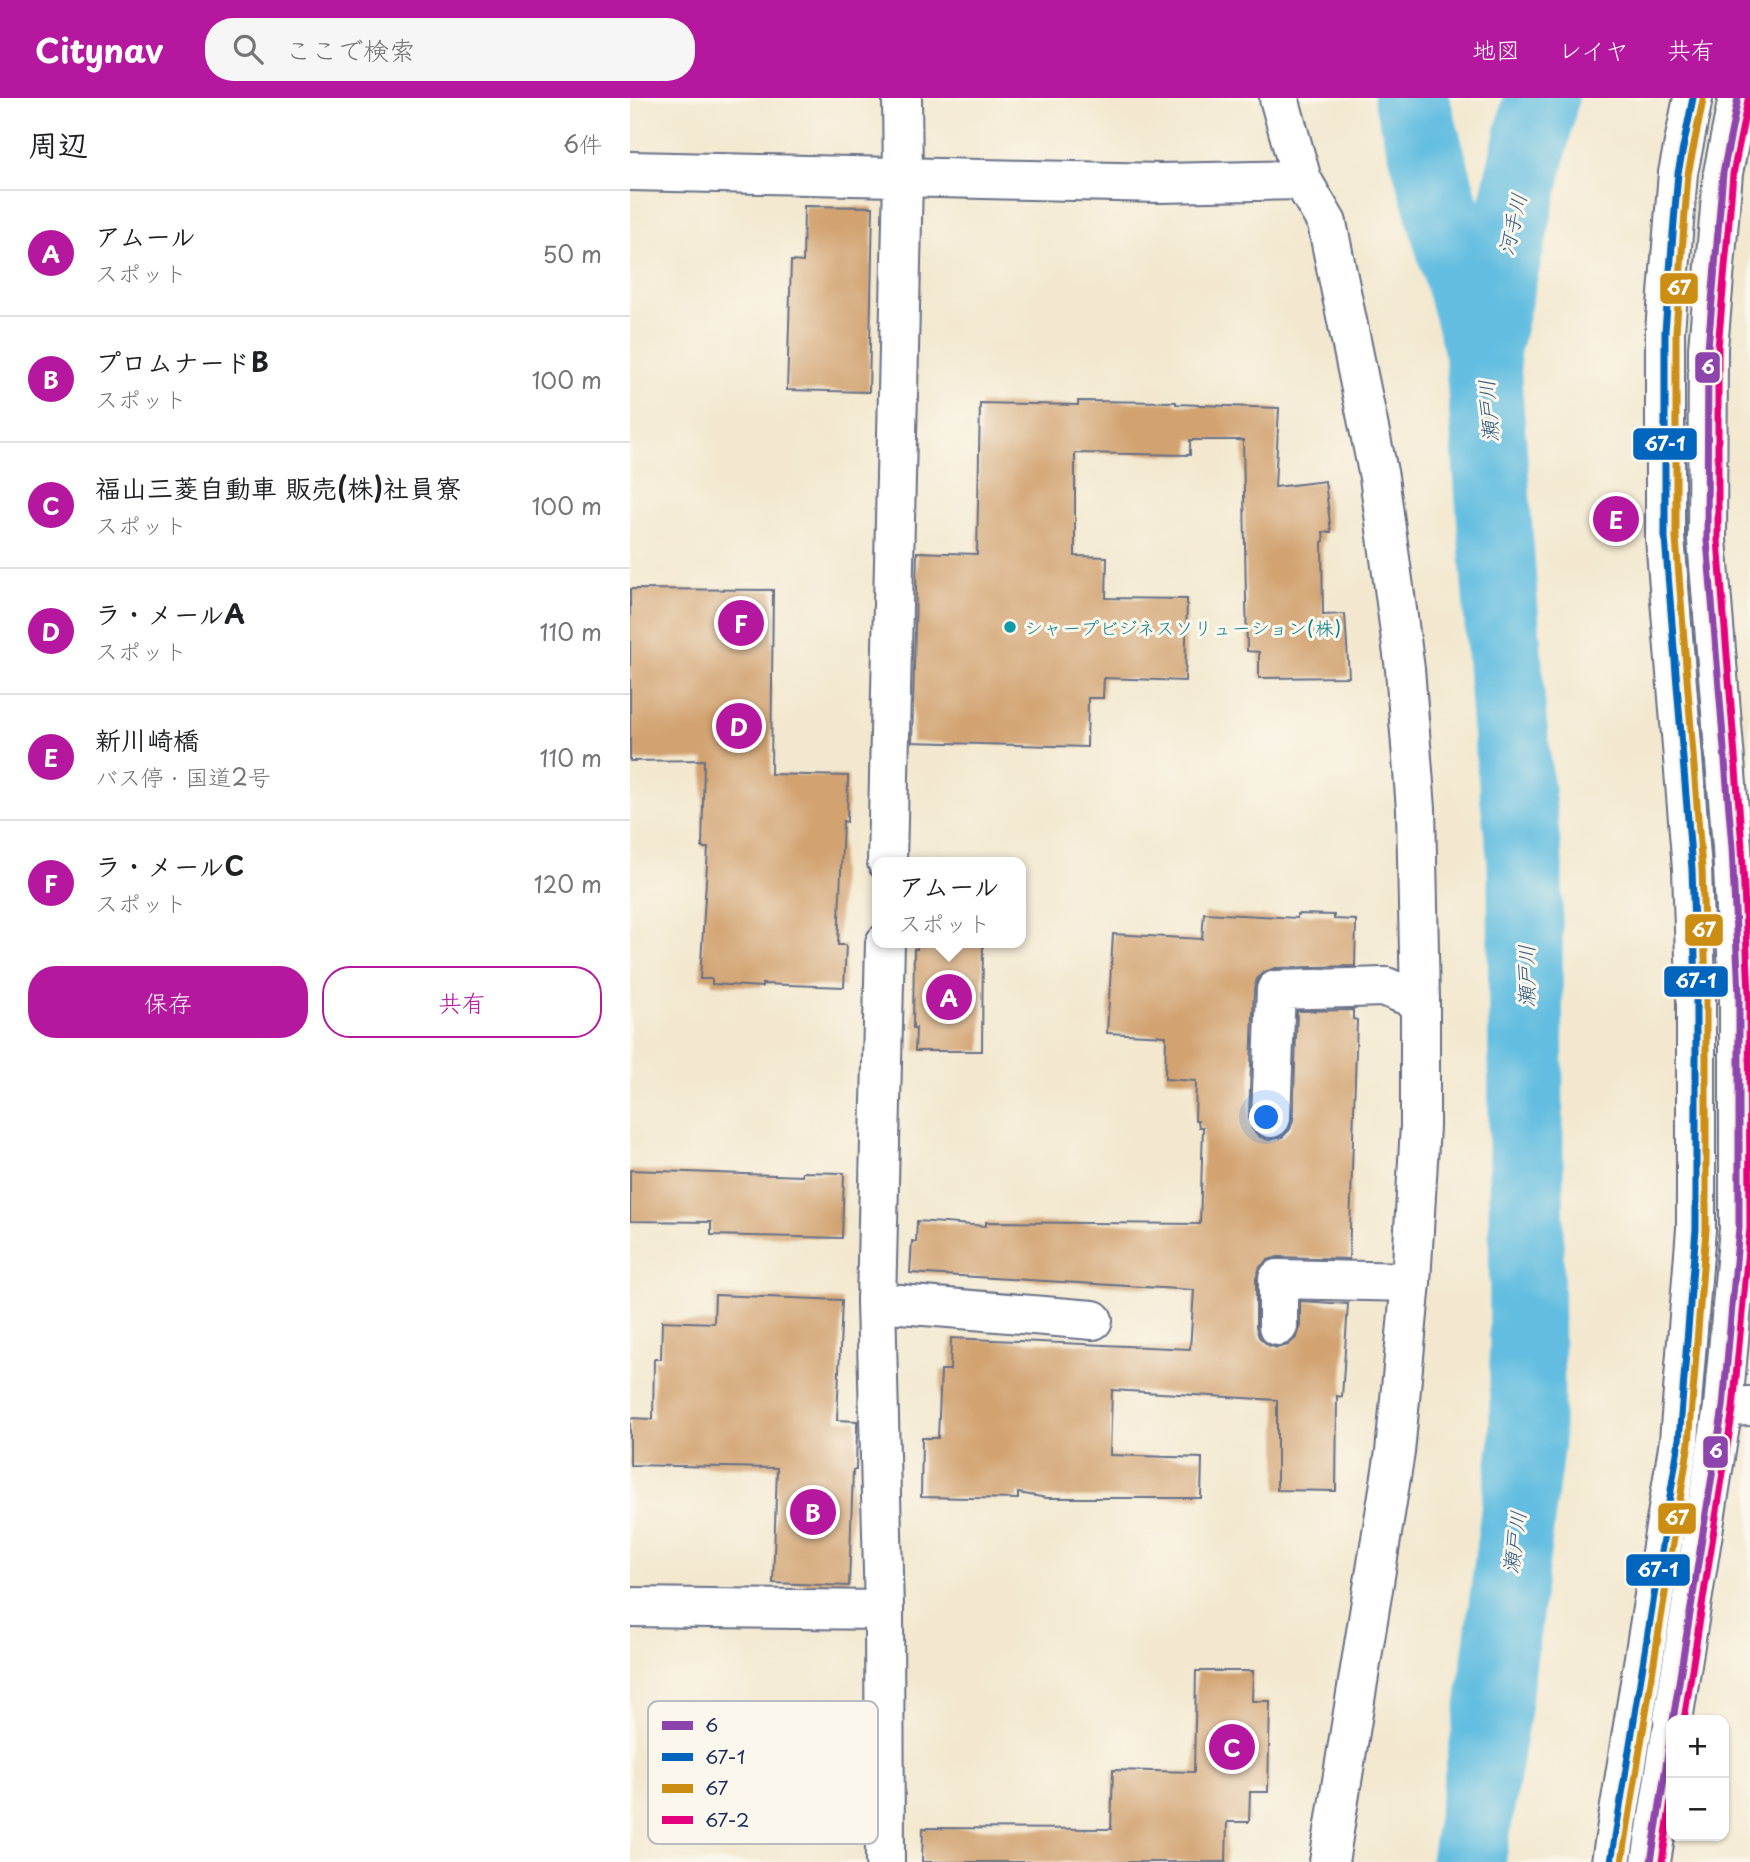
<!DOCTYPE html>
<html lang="ja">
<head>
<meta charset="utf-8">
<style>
  :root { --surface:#fff; --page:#f6f6f6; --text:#202124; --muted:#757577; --line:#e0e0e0; --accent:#b5179e }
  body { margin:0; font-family:"Playpen Sans","Klee One",sans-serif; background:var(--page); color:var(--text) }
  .controls { position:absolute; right:21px; bottom:21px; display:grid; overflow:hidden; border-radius:14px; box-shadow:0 2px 5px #0004 }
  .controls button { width:63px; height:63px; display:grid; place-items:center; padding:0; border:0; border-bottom:2px solid var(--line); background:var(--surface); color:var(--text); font:35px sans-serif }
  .you { position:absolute; left:637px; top:1020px; width:24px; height:24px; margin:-18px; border:5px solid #fff; border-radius:50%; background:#1a73e8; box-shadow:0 0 0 10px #1a73e833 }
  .badge { display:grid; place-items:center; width:46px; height:46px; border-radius:50%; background:var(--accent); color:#fff; font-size:23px; font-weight:700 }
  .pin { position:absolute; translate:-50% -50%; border:4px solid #fff; box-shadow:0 2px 7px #0006 }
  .popup { position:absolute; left:242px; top:759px; width:154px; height:91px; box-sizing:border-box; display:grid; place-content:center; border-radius:14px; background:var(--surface); filter:drop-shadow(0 2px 5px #0005); font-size:23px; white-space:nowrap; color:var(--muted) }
  .popup b { font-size:26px; color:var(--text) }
  .popup::after { content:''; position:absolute; left:50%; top:100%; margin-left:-14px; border:14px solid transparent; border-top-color:var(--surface) }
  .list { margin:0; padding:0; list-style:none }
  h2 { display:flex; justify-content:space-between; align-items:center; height:91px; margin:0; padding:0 28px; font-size:30px }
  h2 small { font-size:23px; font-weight:400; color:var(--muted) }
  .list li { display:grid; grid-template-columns:46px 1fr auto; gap:21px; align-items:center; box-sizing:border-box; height:126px; padding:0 28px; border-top:2px solid var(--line) }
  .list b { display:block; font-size:26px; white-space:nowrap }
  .list p { margin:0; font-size:23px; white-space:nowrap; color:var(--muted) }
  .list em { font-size:23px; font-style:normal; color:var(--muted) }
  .actions { display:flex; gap:14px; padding:21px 28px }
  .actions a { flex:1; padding:16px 0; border:2px solid var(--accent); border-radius:28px; text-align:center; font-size:24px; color:var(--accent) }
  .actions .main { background:var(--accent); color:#fff }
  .icon { flex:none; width:38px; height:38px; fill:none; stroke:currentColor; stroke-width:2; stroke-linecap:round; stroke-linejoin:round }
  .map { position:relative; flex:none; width:1120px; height:1764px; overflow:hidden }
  header { display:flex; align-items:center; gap:42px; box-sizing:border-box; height:98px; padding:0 35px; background:var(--accent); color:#fff }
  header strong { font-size:33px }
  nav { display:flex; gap:38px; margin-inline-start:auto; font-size:24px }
  .search { width:490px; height:63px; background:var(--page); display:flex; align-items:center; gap:18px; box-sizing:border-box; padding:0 24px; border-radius:28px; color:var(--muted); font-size:26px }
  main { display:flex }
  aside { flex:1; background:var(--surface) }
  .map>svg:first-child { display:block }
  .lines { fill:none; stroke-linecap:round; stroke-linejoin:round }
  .river { stroke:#62bde0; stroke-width:75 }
  .building { fill:#d2a371 }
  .minor-casing { stroke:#677086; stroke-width:42 }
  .highway-casing { stroke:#677086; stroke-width:42 }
  .minor { stroke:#fff; stroke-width:38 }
  .highway { stroke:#fff; stroke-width:38 }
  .bus-1-casing { stroke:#fbf7ec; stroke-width:12 }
  .bus-2-casing { stroke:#fbf7ec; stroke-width:12 }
  .bus-3-casing { stroke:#fbf7ec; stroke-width:12 }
  .bus-4-casing { stroke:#fbf7ec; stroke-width:12 }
  .bus-1 { stroke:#8e44ad; stroke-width:7 }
  .bus-2 { stroke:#0065bd; stroke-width:7 }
  .bus-3 { stroke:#cb8e13; stroke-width:7 }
  .bus-4 { stroke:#e5007d; stroke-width:7 }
  .culture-dot { fill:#0f9aa8; stroke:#fbf7ec; stroke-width:2.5 }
  .labels { text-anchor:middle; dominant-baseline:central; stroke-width:6; stroke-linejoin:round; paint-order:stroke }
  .culture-label { font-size:19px; fill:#0d838f; stroke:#fbf7ec; text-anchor:start }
  .water-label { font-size:21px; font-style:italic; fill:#305a85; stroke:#fbf7ec }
  .key { fill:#fbf7ec; stroke:#b8bbc1; stroke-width:2 }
  .key-label { font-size:19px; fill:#1b2f5e }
  .line-badge { stroke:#fbf7ec; stroke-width:2.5 }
  .badge-label { font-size:19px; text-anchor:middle; font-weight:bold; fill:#fff }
</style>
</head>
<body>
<header>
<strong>Citynav</strong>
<div class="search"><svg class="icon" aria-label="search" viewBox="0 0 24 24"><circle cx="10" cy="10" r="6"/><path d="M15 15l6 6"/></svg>ここで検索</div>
<nav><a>地図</a><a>レイヤ</a><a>共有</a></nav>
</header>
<main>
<aside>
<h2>周辺<small>6件</small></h2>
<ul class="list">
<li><span class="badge">A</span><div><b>アムール</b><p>スポット</p></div><em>50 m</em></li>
<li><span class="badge">B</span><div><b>プロムナードB</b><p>スポット</p></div><em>100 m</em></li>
<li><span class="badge">C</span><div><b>福山三菱自動車 販売(株)社員寮</b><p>スポット</p></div><em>100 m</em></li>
<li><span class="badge">D</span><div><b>ラ・メールA</b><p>スポット</p></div><em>110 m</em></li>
<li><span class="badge">E</span><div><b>新川崎橋</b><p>バス停 · 国道2号</p></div><em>110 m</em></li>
<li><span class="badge">F</span><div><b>ラ・メールC</b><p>スポット</p></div><em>120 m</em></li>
</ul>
<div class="actions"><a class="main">保存</a><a>共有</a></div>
</aside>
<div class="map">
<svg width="1120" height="1764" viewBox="0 0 1120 1764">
  <rect width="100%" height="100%" fill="#fbf7ec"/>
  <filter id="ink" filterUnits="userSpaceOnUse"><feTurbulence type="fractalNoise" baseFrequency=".0143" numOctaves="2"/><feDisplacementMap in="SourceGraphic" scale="14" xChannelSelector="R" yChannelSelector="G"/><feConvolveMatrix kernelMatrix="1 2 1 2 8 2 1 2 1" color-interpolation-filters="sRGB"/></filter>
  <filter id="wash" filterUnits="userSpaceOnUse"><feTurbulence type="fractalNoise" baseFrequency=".00686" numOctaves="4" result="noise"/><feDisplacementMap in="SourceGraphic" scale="28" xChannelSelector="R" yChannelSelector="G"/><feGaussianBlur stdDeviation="1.57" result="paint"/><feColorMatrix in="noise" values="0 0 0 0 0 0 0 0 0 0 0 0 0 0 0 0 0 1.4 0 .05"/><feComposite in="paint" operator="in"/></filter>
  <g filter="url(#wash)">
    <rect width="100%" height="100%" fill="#f3e8cf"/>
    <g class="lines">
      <g class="river">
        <path d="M781,0L852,252L879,622L895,765L897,1344L863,1610L838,1764"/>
        <path d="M854,246L911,0"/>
      </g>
    </g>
    <g id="blocks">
      <g class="building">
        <path d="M174,108L243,109L239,294L157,292L161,163L173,164Z"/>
        <path d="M448,303L546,304V306L649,310L645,389L695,383L701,434H693L694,443L692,444L693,517L715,516L719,579L629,580V554L617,553L613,342H560V357L445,355V458L477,459L476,500L557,501L555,583L474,580L473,600H458L457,649L282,644L287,454L347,456L350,305L448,307Z"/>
        <path d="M0,491L143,492L141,676L218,678L217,724L213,723L208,847H216L214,889L132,886V889L82,886V881H70L78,750H72L74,662L0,663Z"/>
        <path d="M574,815L667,820V816L704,817V821L726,822L725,868L645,870L634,874L627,881L624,891L619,1019L622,1031L630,1039L639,1042L652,1039L660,1031L663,1021L667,913L723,912V921L727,922L719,1161L648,1159L638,1162L630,1169L626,1181V1229L629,1239L638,1247L647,1250L658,1247L667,1239L670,1228V1203L718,1206L712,1299L707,1298L706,1393L647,1392V1302L482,1292L480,1357L572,1360L571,1400H417L388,1395V1401L291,1399L292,1340H308L311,1272H320L321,1240L560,1251L564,1192L280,1175L282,1143L286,1144L287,1123L356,1128V1124L570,1126L573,1029H569L568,1023H565L566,983L535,981L536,938L477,935L483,836L572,841Z"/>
        <path d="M287,845H353L352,953H285L286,930H283L284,851H287Z"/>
        <path d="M0,1072L172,1078V1074L214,1075L212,1140L81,1137V1124L0,1123Z"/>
        <path d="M85,1197L212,1202L207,1322L227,1323V1332L226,1372H223L219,1488L143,1485L147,1370L0,1367V1320L23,1321L24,1261H31L32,1223L84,1225Z"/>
        <path d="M566,1573H623L622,1603H640L638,1694H620L619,1724H597L596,1764H292L293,1730L481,1731L483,1672L564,1674Z"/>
      </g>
    </g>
  </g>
  <g filter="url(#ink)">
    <use href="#blocks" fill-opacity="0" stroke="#677086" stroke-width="2"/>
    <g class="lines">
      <g class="minor-casing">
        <g id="minor">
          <path d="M0,73L530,85L672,82L649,0"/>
          <path d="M672,82L697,125L749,379L775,571L786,711L790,903V1028L781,1184L765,1354L699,1764"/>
          <path d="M257,764L273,80L272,0"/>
          <path d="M641,1020L646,892L756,889L790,903"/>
          <path d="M246,1204L463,1222"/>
          <path d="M648,1228V1181L781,1184"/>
          <path d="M1093,1309L1120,1308"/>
          <path d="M0,1509L254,1512"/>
          <path d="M255,1764L254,1512L246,1204L255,845"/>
        </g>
      </g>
      <g class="highway-casing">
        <g id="highway">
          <path d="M1043,1622L1093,1309L1109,1130V896L1102,749L1077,442L1078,250L1093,75L1108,0"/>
          <path d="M981,1764L1049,1343L1066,1131V888L1062,771L1035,440V233L1048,75L1063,0"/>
          <path d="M1021,1764L1041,1636"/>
        </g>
      </g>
      <use href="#minor" class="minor"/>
      <use href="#highway" class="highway"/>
      <g class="bus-1-casing">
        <g id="bus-1">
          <path d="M1043,1622L1093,1309L1109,1130V896L1102,749L1077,442L1078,250L1093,75L1108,0"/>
          <path d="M1021,1764L1041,1636"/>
        </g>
      </g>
      <g class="bus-2-casing">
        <path id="bus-2" d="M981,1764L1049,1343L1066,1131V888L1062,771L1035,440V233L1048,75L1063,0"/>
      </g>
      <g class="bus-3-casing">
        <path id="bus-3" d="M992,1764L1059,1345L1076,1132V888L1072,771L1046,440V233L1058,76L1073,2"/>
      </g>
      <g class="bus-4-casing">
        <g id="bus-4">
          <path d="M1054,1622L1103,1311L1120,1130L1119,896L1112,748L1088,442V250L1103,76L1118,2"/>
          <path d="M1032,1764L1041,1702"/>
        </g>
      </g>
      <use href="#bus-1" class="bus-1"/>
      <use href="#bus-2" class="bus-2"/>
      <use href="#bus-3" class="bus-3"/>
      <use href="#bus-4" class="bus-4"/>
    </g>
  </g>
  <circle class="culture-dot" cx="380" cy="529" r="7"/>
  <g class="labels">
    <g class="culture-label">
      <text x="394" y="529">シャープビジネスソリューション(株)</text>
    </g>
    <g class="water-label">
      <text transform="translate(881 126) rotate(-77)">河手川</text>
      <text transform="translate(857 313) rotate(-94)">瀬戸川</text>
      <text transform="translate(895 878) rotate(-90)">瀬戸川</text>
      <text transform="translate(883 1444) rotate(-82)">瀬戸川</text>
    </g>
  </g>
  <rect x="18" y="1603" width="230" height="143" rx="10" class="key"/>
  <rect x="32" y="1623" width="31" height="9" fill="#8e44ad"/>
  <rect x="32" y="1655" width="31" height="8" fill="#0065bd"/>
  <rect x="32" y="1686" width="31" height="9" fill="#cb8e13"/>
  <rect x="32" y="1718" width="31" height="8" fill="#e5007d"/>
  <g class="key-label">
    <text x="75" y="1634">6</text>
    <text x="75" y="1666">67-1</text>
    <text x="75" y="1697">67</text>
    <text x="75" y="1729">67-2</text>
  </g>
  <g class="line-badge">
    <rect x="1029" y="174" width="40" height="33" rx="7" fill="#cb8e13"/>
    <rect x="1064" y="253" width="27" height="33" rx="7" fill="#8e44ad"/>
    <rect x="1002" y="329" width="66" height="34" rx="7" fill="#0065bd"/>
    <rect x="1054" y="815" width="40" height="34" rx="7" fill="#cb8e13"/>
    <rect x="1033" y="867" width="66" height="33" rx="7" fill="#0065bd"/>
    <rect x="1072" y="1337" width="27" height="34" rx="7" fill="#8e44ad"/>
    <rect x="1027" y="1404" width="40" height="33" rx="7" fill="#cb8e13"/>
    <rect x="995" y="1455" width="66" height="34" rx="7" fill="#0065bd"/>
  </g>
  <g class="badge-label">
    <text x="1049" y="197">67</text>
    <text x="1078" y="276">6</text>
    <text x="1035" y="353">67-1</text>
    <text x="1074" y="839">67</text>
    <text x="1066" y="890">67-1</text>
    <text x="1086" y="1360">6</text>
    <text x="1047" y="1427">67</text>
    <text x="1028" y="1479">67-1</text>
  </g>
</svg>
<div class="controls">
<button>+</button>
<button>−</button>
</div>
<div class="you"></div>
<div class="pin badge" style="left:319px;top:899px">A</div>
<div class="popup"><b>アムール</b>スポット</div>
<div class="pin badge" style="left:183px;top:1414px">B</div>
<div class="pin badge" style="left:602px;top:1649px">C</div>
<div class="pin badge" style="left:109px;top:628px">D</div>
<div class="pin badge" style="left:986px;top:421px">E</div>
<div class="pin badge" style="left:111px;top:525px">F</div>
</div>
</main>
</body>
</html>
